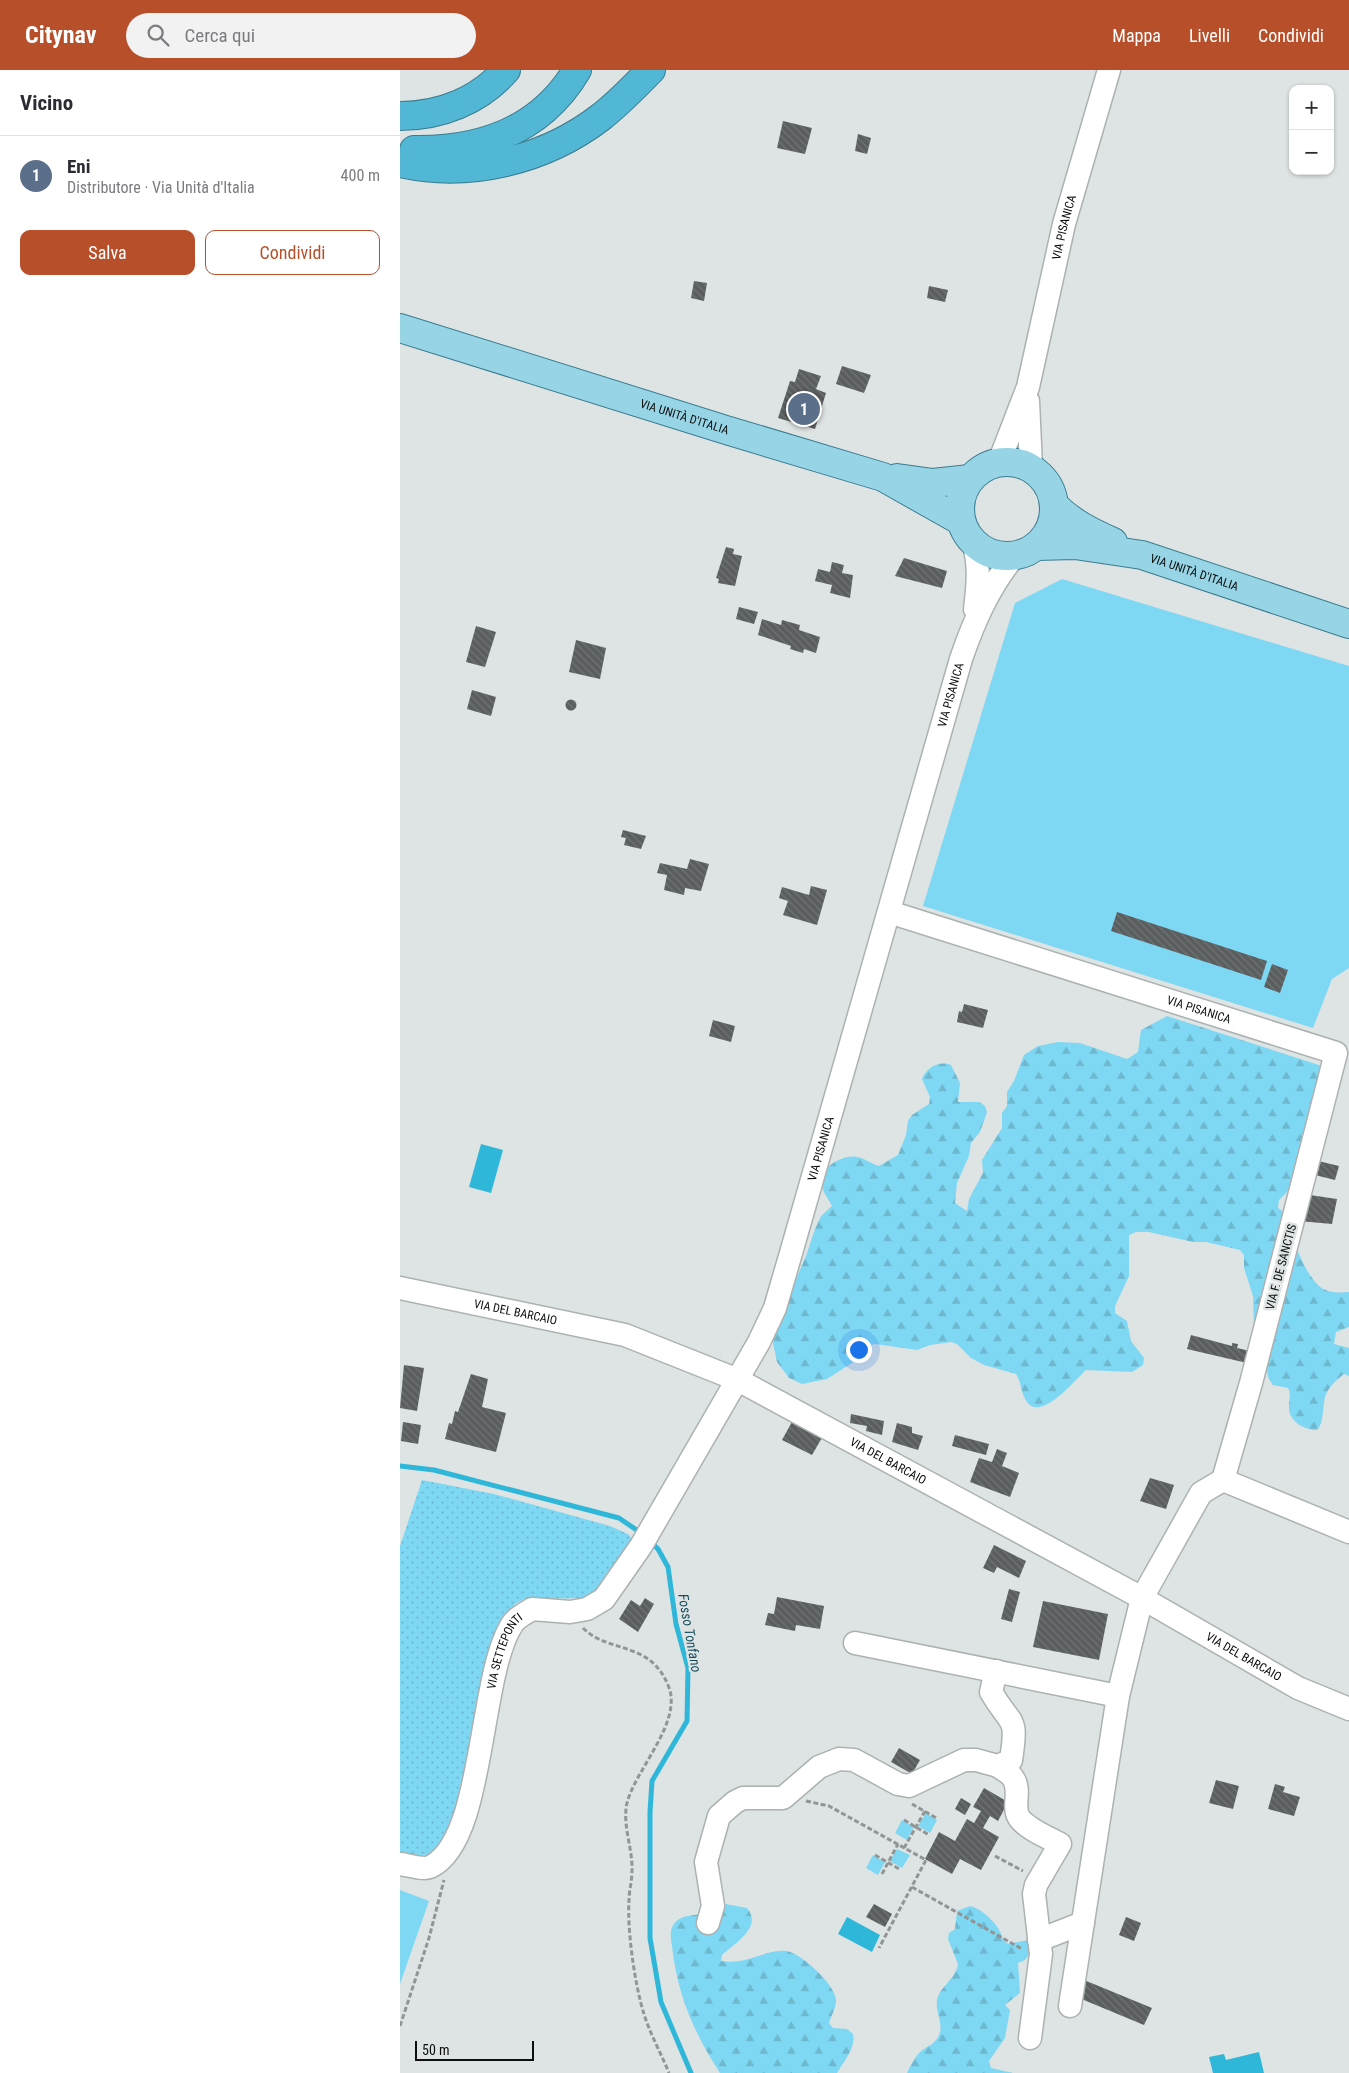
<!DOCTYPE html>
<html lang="it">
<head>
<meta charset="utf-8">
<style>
  :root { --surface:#fff; --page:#f2f2f3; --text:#2b2b33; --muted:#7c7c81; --line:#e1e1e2; --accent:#b74f2b }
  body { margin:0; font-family:"Roboto Condensed",sans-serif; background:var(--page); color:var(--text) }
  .controls { position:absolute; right:15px; top:15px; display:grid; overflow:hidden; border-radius:10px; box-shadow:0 1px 4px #0004 }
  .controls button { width:45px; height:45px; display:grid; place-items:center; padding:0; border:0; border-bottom:1px solid var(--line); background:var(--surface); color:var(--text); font:25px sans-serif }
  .scale { position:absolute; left:15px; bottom:12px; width:119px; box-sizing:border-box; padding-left:5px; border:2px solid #0c0e0e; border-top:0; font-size:14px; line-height:18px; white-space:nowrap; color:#0c0e0e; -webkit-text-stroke:4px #dee3e4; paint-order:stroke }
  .you { position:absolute; left:458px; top:1279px; width:18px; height:18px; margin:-12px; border:4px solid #fff; border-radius:50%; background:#1a73e8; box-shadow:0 0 0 8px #1a73e833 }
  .badge { display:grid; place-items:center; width:32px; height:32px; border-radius:50%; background:var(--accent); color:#fff; font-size:16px; font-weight:700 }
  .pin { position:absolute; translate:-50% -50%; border:2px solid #fff; box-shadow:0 1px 5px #0006 }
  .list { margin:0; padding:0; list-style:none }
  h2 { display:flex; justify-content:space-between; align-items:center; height:65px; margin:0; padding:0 20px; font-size:21px }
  h2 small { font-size:16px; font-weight:400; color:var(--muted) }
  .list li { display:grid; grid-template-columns:32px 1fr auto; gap:15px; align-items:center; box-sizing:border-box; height:80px; padding:0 20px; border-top:1px solid var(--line) }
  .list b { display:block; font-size:19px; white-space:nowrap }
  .list p { margin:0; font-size:16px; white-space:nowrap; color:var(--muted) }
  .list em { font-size:16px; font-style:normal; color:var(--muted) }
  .actions { display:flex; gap:10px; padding:15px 20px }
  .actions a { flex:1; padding:11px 0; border:1px solid var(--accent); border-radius:10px; text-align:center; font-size:18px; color:var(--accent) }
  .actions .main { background:var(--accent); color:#fff }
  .icon { flex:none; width:28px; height:28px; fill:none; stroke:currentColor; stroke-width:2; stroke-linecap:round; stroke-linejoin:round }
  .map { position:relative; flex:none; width:949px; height:2003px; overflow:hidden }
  header { display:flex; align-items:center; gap:30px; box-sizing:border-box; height:70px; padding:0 25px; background:var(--accent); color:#fff }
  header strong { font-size:24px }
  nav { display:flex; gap:28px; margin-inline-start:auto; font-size:18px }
  .search { width:350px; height:45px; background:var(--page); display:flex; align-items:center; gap:12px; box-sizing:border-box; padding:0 18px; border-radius:28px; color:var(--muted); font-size:19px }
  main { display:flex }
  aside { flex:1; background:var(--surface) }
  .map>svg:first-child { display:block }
  .grass { fill:url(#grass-dots) }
  .forest { fill:url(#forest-firs) }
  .green { fill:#7fd8f3 }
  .water { fill:#2eb7d9 }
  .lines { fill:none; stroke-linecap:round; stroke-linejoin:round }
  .stream { stroke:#2eb7d9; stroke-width:5 }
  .building { fill:url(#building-back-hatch) }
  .minor-casing { stroke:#acb1b2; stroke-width:25 }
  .major-casing { stroke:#397c8f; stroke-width:30 }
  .highway-casing { stroke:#397c8f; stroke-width:30 }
  .path { stroke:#919596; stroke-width:3; stroke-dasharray:5 2.5; stroke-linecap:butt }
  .minor { stroke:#fff; stroke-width:22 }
  .major { stroke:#97d4e5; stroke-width:28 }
  .highway { stroke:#51b7d4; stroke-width:28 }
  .labels { text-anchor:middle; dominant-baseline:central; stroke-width:5; stroke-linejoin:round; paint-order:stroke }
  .street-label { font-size:12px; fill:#0c0e0e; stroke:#dee3e4 }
  .water-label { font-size:14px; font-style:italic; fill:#154c5a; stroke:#dee3e4 }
</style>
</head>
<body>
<header>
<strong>Citynav</strong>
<div class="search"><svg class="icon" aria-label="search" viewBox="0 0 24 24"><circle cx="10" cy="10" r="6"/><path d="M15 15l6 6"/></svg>Cerca qui</div>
<nav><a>Mappa</a><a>Livelli</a><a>Condividi</a></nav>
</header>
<main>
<aside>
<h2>Vicino<small></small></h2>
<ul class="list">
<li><span class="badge" style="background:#5c6f8a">1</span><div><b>Eni</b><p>Distributore · Via Unità d'Italia</p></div><em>400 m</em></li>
</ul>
<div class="actions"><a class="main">Salva</a><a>Condividi</a></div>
</aside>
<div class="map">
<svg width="949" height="2003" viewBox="0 0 949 2003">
  <defs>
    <pattern id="grass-dots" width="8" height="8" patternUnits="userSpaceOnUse" patternTransform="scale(1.25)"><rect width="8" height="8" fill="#7fd8f3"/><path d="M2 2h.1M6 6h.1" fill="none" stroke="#6db8cf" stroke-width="1.8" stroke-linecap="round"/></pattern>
    <pattern id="forest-firs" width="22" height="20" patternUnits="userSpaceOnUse" patternTransform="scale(1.25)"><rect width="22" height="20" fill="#7fd8f3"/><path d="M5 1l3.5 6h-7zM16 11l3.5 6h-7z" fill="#6db8cf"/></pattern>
    <pattern id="building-back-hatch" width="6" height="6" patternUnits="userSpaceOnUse" patternTransform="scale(1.25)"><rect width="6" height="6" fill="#5a5e5f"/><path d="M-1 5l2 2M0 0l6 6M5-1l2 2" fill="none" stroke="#717475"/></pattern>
  </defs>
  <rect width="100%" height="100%" fill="#dee3e4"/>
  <path class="grass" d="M22,1410L94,1424L210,1456L228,1464L235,1472L211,1511L187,1528L124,1529L115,1534L108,1543L54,1758C41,1782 27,1792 0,1783V1476Z"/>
  <g class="forest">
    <path d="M767,946L922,996L894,1115L879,1130L878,1138L889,1146C892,1169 902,1199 919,1216C927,1223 939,1223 949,1222V1257L936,1262L934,1274L949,1278V1306L944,1304C934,1312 925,1320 924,1333C922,1343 924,1352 917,1360C905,1360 890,1352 889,1339C888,1331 892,1326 888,1318L873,1315L869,1309L854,1258L853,1226L844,1198V1185L840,1180L806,1172H793L749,1162H736L729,1165V1206L715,1236V1243L727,1251L731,1271L744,1288L743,1295L732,1302L686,1300C675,1310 641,1352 627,1332C620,1322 622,1313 616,1304L584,1295L571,1288L557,1274L551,1272L530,1275L517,1280L475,1274L468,1276L455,1291L427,1309L402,1314L389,1308L377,1292L373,1273L377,1253L406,1186L415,1159L421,1146L432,1136C428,1128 421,1120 421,1111C422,1096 444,1084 457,1087C464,1088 472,1094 479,1096L498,1085L506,1065L508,1051L512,1045L529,1034L530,1027L522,1009C526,998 539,990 551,995L560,1013L558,1032H579L585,1036L587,1042L580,1062L571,1073L569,1086L557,1113L555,1133L567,1141L569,1129L583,1103L582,1090L602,1058V1043L607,1036V1022L614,1011L624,985L638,976L658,972L680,973L727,989L738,982L741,960Z"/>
    <path d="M326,1834L347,1838C363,1857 335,1873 322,1885L321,1891C348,1895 365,1879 386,1881C400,1882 437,1916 436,1931C436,1938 431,1946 429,1953L433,1958L447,1959L453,1964C456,1978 444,1991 437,2003H320C294,1963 277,1924 272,1876C271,1869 269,1860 274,1854C282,1843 294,1847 305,1843C312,1841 318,1836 326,1834Z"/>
    <path d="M570,1836C583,1839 601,1856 603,1870L608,1874L629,1870C630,1882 631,1889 618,1893L620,1923L605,1935L610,1940L605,1968L589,1991L591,1998L613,2003H507C510,1996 514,1989 519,1983C526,1976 535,1975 539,1965C544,1953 535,1942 537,1930C540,1916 556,1909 558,1894L548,1869L549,1863L555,1859L557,1841Z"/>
  </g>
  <g class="green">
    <path d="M662,509L949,596V898L932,909L913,958L523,836L615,533Z"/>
    <path d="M526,1743L537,1750L530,1763L518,1756Z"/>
    <path d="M502,1750L514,1757L507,1770L495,1763Z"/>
    <path d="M497,1779L510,1785L502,1798L490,1791Z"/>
    <path d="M473,1785L485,1792L478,1805L466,1798Z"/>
    <path d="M0,1820L29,1831L0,1914Z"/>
  </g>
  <g class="water">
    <path d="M81,1074L103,1080L91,1123L69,1117Z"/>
    <path d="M447,1847L480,1865L472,1882L438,1864Z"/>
    <path d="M859,1982L864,2003H813L809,1987L824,1984L826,1990Z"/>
  </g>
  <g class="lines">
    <g class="stream">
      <path d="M0,1396L34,1400L219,1448L241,1463"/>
      <path d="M251,1472L258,1479L268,1497L276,1554L288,1598L287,1651L252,1711L250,1742V1868L261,1932L291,2003"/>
    </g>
  </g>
  <g class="building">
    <path d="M383,51L412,58L405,84L377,78Z"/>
    <path d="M458,64L471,68L467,84L455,81Z"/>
    <path d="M294,211L307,213L304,231L291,228Z"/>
    <path d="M529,216L548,220L545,232L527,228Z"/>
    <path d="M442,296L471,305L464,323L436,314Z"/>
    <path d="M399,299L421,306L416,319L426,323L415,359L378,348L390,311L395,312Z"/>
    <path d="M326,477L334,479L333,484L342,486L335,516L318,513L319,509L316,508Z"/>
    <path d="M504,488L547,501L542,518L495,506Z"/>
    <path d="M432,492L444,495L442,503L453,505L450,528L430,523L432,515L415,511L418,499L430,502Z"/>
    <path d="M339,537L358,542L354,554L336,549Z"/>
    <path d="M362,549L381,555L382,550L400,555L399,560L420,567L416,583L404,579L403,583L390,579L391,576L358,565Z"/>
    <path d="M76,556L96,562L85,597L66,592Z"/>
    <path d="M176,570L206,578L200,609L169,602Z"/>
    <path d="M72,620L96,627L91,646L67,639Z"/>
    <circle cx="171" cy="635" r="5.5"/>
    <path d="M223,760L246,766L241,779L224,775L226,768L221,767Z"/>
    <path d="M290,789L309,794L301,821L285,818L284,825L264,820L267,805L257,803L260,793L287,799Z"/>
    <path d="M411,816L427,820L417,855L383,845L388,831L379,828L382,817L409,825Z"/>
    <path d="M717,842L867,891L861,910L711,861Z"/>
    <path d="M872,894L888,900L880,923L864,917Z"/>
    <path d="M564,934L588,940L583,958L557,952L559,941L562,942Z"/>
    <path d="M313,950L335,956L331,972L309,966Z"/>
    <path d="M914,1090L939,1096L935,1110L911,1104Z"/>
    <path d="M903,1124L937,1129L932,1154L899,1151Z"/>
    <path d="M791,1265L832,1276V1273L838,1274L837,1278L850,1281L847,1293L787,1279Z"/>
    <path d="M4,1295L24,1298L17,1341L0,1338Z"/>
    <path d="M71,1304L88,1309L82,1337L106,1343L96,1382L45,1369L49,1353L52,1354L55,1341L58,1342Z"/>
    <path d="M451,1344L484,1351L482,1365L466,1361L467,1356L450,1353Z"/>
    <path d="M393,1350L423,1366L412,1385L382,1370Z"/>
    <path d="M3,1352L21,1355L18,1374L1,1371Z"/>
    <path d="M497,1353L512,1357V1363L523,1366L518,1380L492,1372Z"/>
    <path d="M555,1365L589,1374L586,1385L552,1376Z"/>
    <path d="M597,1379L607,1383L602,1396L619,1403L610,1427L570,1412L579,1388L592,1392Z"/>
    <path d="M750,1408L774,1415L766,1439L740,1431Z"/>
    <path d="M594,1475L626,1491L619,1508L597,1497L594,1503L583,1498Z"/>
    <path d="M609,1519L620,1522L612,1552L601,1549Z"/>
    <path d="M377,1527L424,1536L420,1559L396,1555L395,1561L365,1555L368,1543L374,1544Z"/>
    <path d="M245,1528L254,1534L238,1562L219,1549L231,1530L240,1536Z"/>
    <path d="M643,1531L708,1544L699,1590L633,1577Z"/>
    <path d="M499,1678L520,1690L512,1704L491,1692Z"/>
    <path d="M816,1710L839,1716L833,1739L809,1733Z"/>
    <path d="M875,1714L885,1717L883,1722L900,1727L894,1746L868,1739Z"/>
    <path d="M584,1718L608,1732L598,1751L590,1746L583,1758L599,1767L581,1800L560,1789L552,1804L525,1789L539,1762L555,1771L567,1749L574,1753L581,1741L573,1737Z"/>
    <path d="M561,1728L571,1734L565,1745L555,1739Z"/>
    <path d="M474,1834L492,1844L485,1857L466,1847Z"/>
    <path d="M726,1847L741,1853L734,1871L719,1865Z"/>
    <path d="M684,1910L752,1938L744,1955L679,1928Z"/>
  </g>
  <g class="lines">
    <g class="minor-casing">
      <g id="minor">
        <path d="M628,331L631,397"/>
        <path id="s1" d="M599,392L628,317L664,154L709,0"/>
        <path d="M573,471C580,495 578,515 575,539"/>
        <path id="s2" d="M489,842L936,983L851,1313L823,1410"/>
        <path id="s3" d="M0,1218L225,1265L338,1310L742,1528L898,1618L949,1639"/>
        <path d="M455,1573L718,1626"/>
        <path d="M598,1696C602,1699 610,1703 613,1708C622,1721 611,1738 620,1749C629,1760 647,1767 660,1774L636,1815L634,1824L641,1884L630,1968"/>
        <path id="s4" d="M0,1794C8,1795 23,1800 30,1797C86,1771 78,1604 113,1553C117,1547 126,1543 132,1539L170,1542L187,1539L204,1529L241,1476L359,1272L375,1238L391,1183L561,589C574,551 589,517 615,485"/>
        <path d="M308,1853L313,1836L306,1792L319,1746L335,1732L343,1728H383L419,1697L439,1689L454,1690L498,1714L509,1716L564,1690H576L598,1696L611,1690C618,1644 612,1658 591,1622L596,1601"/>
        <path d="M639,1870L683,1853"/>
        <path d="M670,1936L718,1626L742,1528L801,1423L823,1410L949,1462"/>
      </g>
    </g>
    <g class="major-casing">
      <g id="major">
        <path id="s5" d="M0,258L326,360L483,407L561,451"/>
        <circle cx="607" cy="439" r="47"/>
        <path d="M497,408L533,413L570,409"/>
        <path d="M655,436C672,453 691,462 713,472"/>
        <path id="s6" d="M636,476L675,475L742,485L949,554"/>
      </g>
    </g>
    <g class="highway-casing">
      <g id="highway">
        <path d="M0,46C40,46 79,31 106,0"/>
        <path d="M14,80C81,81 141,61 177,0"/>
        <path d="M0,93C69,109 145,90 201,47C219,33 235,16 251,0"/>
      </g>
    </g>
    <g class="path">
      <path d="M649,401L657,415"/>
      <path d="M183,1558C209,1584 249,1570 268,1615C284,1651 236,1698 227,1733C222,1755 233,1779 232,1801C232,1811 229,1821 229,1831C227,1860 235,1916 244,1944C250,1964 261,1983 269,2003"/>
      <path d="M406,1731L429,1736L526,1790L479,1878"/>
      <path d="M512,1734L538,1749"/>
      <path d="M504,1750L529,1765"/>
      <path d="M504,1778L525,1741"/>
      <path d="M475,1785L501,1800"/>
      <path d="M595,1786L623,1801"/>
      <path d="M482,1804L498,1774"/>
      <path d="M512,1817L622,1879"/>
      <path d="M0,1956L29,1868L44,1810"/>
    </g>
    <use href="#minor" class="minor"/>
    <use href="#major" class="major"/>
    <use href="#highway" class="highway"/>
  </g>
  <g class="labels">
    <g class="street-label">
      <text stroke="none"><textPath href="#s1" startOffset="244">VIA PISANICA</textPath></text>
      <text stroke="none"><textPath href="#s5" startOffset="298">VIA UNITÀ D'ITALIA</textPath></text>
      <text stroke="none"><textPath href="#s6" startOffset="162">VIA UNITÀ D'ITALIA</textPath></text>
      <text stroke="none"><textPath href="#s4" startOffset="1368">VIA PISANICA</textPath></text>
      <text stroke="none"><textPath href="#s2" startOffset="325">VIA PISANICA</textPath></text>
      <text stroke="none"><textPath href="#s4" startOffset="896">VIA PISANICA</textPath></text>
      <text transform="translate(881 1197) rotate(-75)">VIA F. DE SANCTIS</text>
      <text stroke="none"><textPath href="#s3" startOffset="118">VIA DEL BARCAIO</textPath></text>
      <text stroke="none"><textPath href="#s3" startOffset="522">VIA DEL BARCAIO</textPath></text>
      <text stroke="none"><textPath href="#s4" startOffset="264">VIA SETTEPONTI</textPath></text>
      <text stroke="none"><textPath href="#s3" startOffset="928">VIA DEL BARCAIO</textPath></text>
    </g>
    <g class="water-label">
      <text transform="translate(290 1563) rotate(80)">Fosso Tonfano</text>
    </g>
  </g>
</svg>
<div class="controls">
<button>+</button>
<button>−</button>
</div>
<div class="scale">50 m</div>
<div class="you"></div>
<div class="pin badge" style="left:404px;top:339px;background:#5c6f8a">1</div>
</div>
</main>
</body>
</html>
